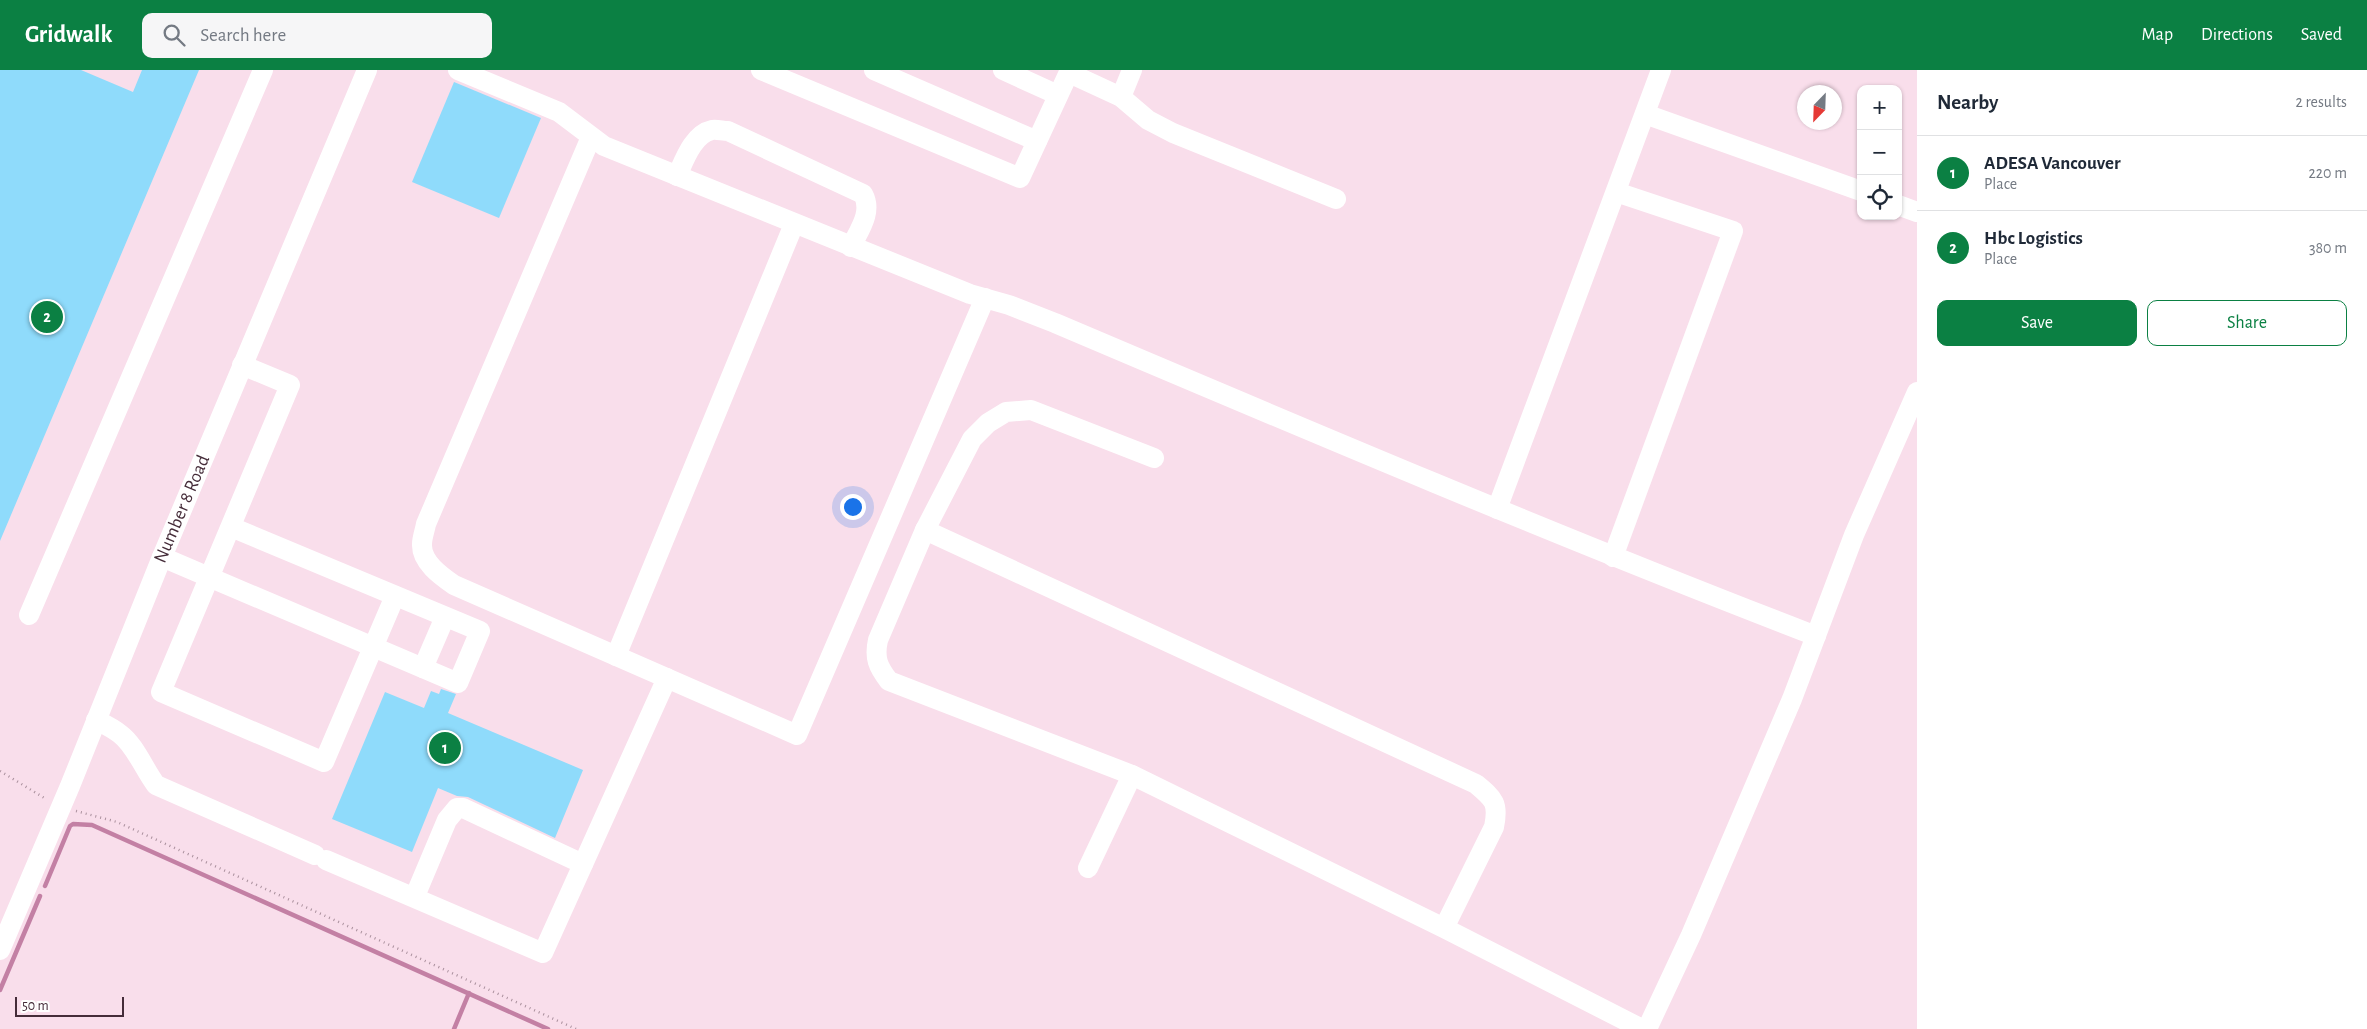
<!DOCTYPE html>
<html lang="en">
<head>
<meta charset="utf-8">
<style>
  :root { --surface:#fff; --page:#f6f6f7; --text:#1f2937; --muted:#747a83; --line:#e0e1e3; --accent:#0b8043 }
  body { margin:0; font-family:"Alegreya Sans",sans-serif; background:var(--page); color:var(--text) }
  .controls { position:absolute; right:15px; top:15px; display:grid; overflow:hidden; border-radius:10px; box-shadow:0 1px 4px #0004 }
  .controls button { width:45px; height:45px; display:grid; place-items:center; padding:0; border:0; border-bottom:1px solid var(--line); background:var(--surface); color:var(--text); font:25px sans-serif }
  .compass { position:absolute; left:1797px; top:15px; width:45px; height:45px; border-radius:50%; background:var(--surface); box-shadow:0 1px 4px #0004; rotate:203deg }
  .scale { position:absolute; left:15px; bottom:12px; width:109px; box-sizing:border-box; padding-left:5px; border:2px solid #452c39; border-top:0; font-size:14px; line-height:18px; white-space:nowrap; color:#452c39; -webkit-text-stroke:4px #fff; paint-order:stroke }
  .you { position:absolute; left:852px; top:436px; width:18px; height:18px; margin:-12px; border:4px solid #fff; border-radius:50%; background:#1a73e8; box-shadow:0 0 0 8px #1a73e833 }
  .badge { display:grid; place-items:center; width:32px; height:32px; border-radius:50%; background:var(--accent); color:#fff; font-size:16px; font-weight:700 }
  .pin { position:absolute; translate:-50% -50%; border:2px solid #fff; box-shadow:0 1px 5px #0006 }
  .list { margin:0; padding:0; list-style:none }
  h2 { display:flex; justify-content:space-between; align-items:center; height:65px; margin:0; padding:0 20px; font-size:21px }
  h2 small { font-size:16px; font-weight:400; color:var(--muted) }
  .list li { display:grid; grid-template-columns:32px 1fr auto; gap:15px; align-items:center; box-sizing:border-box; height:75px; padding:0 20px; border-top:1px solid var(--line) }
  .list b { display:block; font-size:19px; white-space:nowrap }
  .list p { margin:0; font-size:16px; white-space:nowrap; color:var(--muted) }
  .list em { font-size:16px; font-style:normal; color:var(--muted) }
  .actions { display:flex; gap:10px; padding:15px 20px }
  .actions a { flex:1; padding:11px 0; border:1px solid var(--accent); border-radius:10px; text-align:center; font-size:18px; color:var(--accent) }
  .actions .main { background:var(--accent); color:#fff }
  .icon { flex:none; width:28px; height:28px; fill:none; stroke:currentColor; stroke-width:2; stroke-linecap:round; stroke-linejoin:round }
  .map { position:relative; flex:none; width:1917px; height:959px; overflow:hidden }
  header { display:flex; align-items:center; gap:30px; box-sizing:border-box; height:70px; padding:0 25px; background:var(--accent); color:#fff }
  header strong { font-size:24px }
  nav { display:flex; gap:28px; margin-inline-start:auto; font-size:18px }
  .search { width:350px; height:45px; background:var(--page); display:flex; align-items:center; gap:12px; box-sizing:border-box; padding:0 18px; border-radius:10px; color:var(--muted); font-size:19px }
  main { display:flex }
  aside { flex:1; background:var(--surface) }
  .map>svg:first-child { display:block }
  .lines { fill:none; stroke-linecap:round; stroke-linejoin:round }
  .stream { stroke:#c380a4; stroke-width:4.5 }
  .building { fill:#8fdbfb }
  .path { stroke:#aa909d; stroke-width:2.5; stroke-dasharray:1 4; stroke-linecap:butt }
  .minor { stroke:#fff; stroke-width:20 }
  .labels { text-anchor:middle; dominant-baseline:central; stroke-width:4; stroke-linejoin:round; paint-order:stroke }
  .street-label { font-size:19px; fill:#452c39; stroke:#fff }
</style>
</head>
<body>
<header>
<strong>Gridwalk</strong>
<div class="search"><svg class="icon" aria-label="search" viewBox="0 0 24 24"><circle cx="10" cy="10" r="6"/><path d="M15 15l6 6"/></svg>Search here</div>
<nav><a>Map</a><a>Directions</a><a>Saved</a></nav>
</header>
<main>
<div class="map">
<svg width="1917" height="959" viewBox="0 0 1917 959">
  <rect width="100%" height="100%" fill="#f9deeb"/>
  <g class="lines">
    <g class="stream">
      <path d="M45,816L70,756L73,754L92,755L548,959"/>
      <path d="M0,920L40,826"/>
      <path d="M454,959L469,923"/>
    </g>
  </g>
  <g class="building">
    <path d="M0,0H81L133,22L142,0H199L0,471Z"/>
    <path d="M454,12L541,48L499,148L412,112Z"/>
    <path d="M441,619L456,624L448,643L583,700L555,768L468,727L457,726L438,718L412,782L332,749L385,622L424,638L431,621L439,624Z"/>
  </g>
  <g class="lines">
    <g class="path">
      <path d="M0,701L46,729"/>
      <path d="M76,741L117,752L576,959"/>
    </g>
    <g class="minor">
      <path d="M458,0L559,42L604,76L970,224L1009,235L1055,253C1307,360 1559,467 1816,566"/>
      <path d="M761,0L1020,108L1070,0"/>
      <path d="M874,0L1037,71"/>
      <path d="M1003,0L1058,25"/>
      <path d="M1069,3L1121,27L1148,50L1173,63L1336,129"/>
      <path d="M1121,27L1132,0"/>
      <path d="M1645,44L1861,121"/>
      <path d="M591,67L426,454C425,460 422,468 422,474C421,492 441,506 454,515L797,665L985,228"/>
      <path d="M677,106C684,91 693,64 712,60C716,59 723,61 728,61L863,124C873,142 859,160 851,177"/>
      <path d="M1898,135L1917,142"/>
      <path d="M242,295L290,315L161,622L324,692L395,526"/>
      <path d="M1497,439L1661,0"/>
      <path d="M925,460L972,369L988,353L1006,342L1031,340L1154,388"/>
      <path d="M162,487L458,613L480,561L231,457"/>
      <path d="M1613,487L1733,161L1616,122"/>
      <path d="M29,545L263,0"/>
      <path d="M616,586L794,154"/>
      <path d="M423,598L445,547"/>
      <path d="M96,650C104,654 113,658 120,664C135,675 144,699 156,715L315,785"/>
      <path d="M326,790L543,883L667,608"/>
      <path d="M1088,798L1132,705"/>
      <path d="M415,826L447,750L457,738H463L583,794"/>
      <path d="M1444,858L1494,757C1499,733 1494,729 1476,714L925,460L878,570C874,588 878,597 889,611L1132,705L1444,858L1642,959"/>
      <path d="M0,880L70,716L162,487L367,0"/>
      <path d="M1647,959L1691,865L1792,629L1854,465L1917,322"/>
    </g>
  </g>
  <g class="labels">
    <g class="street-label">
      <text transform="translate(182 439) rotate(-67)">Number 8 Road</text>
    </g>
  </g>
</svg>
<div class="controls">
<button>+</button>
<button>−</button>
<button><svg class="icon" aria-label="locate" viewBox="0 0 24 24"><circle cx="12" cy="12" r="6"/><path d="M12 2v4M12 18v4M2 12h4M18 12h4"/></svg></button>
</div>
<svg class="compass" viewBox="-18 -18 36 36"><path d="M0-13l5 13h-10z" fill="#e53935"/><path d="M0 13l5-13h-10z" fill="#747a83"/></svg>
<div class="scale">50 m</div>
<div class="you"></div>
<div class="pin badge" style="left:445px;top:678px">1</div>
<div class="pin badge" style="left:47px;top:247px">2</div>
</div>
<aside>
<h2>Nearby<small>2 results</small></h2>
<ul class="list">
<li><span class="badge">1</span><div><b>ADESA Vancouver</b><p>Place</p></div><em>220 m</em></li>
<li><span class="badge">2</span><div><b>Hbc Logistics</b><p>Place</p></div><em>380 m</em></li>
</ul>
<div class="actions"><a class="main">Save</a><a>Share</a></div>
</aside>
</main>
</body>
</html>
